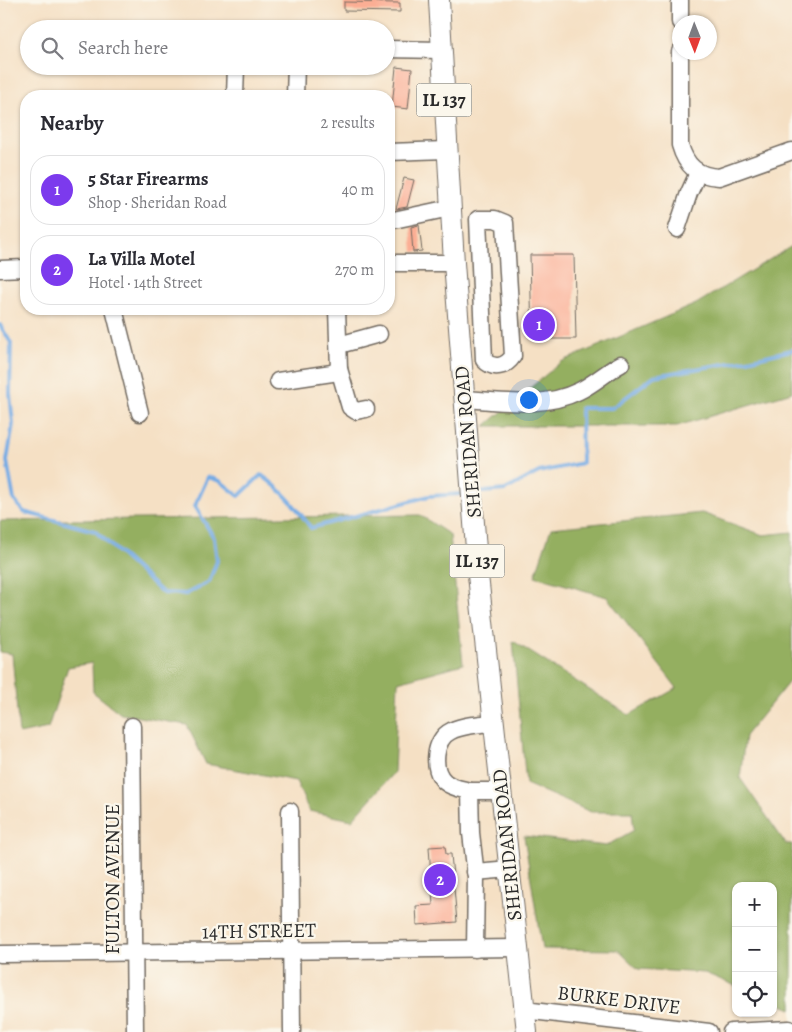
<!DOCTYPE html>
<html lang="en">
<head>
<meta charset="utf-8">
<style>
  :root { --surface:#fff; --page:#f2f2f3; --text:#2b2b33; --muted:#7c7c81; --line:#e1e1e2; --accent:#7c3aed }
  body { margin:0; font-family:Alegreya,serif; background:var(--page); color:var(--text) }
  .controls { position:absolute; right:15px; bottom:15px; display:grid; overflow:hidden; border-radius:10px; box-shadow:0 1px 4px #0004 }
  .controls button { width:45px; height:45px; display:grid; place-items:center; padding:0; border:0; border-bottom:1px solid var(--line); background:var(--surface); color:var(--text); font:25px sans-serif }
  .compass { position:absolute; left:672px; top:15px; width:45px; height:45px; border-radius:50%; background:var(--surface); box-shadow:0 1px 4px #0004; rotate:179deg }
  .you { position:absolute; left:528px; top:399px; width:18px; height:18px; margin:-12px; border:4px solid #fff; border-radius:50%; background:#1a73e8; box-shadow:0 0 0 8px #1a73e833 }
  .badge { display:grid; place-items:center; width:32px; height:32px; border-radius:50%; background:var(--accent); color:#fff; font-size:16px; font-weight:700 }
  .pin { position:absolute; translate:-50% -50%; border:2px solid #fff; box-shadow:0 1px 5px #0006 }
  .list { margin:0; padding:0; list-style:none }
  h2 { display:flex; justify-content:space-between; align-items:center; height:65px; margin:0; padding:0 20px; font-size:21px }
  h2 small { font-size:16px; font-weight:400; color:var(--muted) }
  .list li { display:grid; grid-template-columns:32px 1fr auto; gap:15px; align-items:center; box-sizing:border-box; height:70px; margin:0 10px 10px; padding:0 10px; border:1px solid var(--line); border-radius:20px }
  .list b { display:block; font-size:19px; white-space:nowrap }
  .list p { margin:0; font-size:16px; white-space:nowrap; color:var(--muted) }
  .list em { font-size:16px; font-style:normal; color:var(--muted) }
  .icon { flex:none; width:28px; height:28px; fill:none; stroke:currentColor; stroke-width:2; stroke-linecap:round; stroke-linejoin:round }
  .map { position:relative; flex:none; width:792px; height:1032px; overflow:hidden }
  .search { position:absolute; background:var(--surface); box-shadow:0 1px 4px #0004; left:20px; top:20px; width:375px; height:55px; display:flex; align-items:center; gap:12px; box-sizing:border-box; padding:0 18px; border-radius:28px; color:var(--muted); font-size:19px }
  .panel { position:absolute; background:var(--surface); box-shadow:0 1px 4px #0004; left:20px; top:90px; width:375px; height:225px; border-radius:20px }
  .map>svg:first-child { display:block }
  .forest { fill:#94af61; stroke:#606d46 }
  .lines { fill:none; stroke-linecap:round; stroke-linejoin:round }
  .stream { stroke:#77ace4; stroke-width:4 }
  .building { fill:#fbae94 }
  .minor-casing { stroke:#726a61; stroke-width:19 }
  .major-casing { stroke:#726a61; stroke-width:22 }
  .minor { stroke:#fff; stroke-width:16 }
  .major { stroke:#fff; stroke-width:20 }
  .labels { text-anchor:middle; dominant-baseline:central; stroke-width:4.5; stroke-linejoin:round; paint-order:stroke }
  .shield { fill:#fbf7ec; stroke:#696865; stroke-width:1 }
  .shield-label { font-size:19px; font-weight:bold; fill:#2b2b2b }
  .street-label { font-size:20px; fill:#2b2b2b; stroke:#fbf7ec }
</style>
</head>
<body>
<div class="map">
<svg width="792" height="1032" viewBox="0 0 792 1032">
  <rect width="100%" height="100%" fill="#fbf7ec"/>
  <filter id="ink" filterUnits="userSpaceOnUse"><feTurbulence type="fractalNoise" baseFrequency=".02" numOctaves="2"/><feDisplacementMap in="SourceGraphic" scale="10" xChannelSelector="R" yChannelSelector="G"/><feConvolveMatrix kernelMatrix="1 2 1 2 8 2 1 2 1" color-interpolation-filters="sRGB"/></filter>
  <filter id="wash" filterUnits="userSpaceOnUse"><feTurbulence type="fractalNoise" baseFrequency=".0096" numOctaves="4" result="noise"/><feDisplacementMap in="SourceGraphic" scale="20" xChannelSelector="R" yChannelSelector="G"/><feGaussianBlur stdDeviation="1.12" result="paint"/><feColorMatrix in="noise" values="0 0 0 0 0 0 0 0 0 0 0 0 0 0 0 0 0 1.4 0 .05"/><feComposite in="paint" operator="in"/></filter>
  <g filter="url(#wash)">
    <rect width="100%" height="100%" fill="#f5e0c4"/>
    <g class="forest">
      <path d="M792,246V392L677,426H485L561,362L696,304Z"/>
      <path d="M702,513L763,535L792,532V678L745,736L740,778L786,844H792V1009L773,1001V886H736V986L705,973L638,969L618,950L542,949L524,836L606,846L634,830L632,812H591L526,784L513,641L629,715L677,688L607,597L535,576L551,528Z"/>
      <path d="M420,515L450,535L463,664L398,682L394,772L352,820L309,811L296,781L206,764L187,725L121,714L93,692L92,663L68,667L48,728L19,734L12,654L0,652V521Z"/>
    </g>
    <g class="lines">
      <g class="stream">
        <path d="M0,325L11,343L10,394L13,424L7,461L14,500L24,512L95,531L163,593L186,594L209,582L217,561L214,538L195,506L208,477L220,481L239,496L261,475C283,490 296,507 311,528L429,496L461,494"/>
        <path d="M483,492L505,490L539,472L582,463L581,408H612L654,376L748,360L792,350"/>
      </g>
    </g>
    <g id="blocks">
      <g class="building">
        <path d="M344,2L400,3V12L344,11Z"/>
        <path d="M396,67L412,69L408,109L392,107Z"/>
        <path d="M404,178L414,180L407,207L396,209Z"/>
        <path d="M419,225L422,251L413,252L411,227Z"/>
        <path d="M530,255H574L576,339H532Z"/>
        <path d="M445,846L446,854H451L457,922L417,925L416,906L433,905L429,847Z"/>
      </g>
    </g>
  </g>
  <g filter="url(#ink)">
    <use href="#blocks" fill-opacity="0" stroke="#726a61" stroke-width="1"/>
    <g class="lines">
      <g class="minor-casing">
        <g id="minor">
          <path d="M680,0V22"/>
          <path d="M386,49L441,50"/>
          <path d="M680,52V145C686,166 697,176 719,177L792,151"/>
          <path d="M235,96L236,66"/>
          <path d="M295,96L296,66"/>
          <path d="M389,152L446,150"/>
          <path d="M478,219H495L505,223L513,356C506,367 493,370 484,360Z"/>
          <path d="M389,221L450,208"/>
          <path d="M677,229L689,193L698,173"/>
          <path d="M389,263H454"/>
          <path d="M0,269L26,268"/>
          <path d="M114,309L140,413"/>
          <path d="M339,345L379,334"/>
          <path d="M339,369L350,407L356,411L366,409"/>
          <path d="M278,381L332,373L339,369L337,309"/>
          <path d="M464,399C502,401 543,409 579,391C594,384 606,372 621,364"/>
          <path d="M132,726L135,1032"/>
          <path d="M470,791C462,789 452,788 445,782C431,770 434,739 451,731C463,725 480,724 494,723"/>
          <path d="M290,811L292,1032"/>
          <path d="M475,872L510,869"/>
          <path d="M475,949L476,876L471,833L470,791H502"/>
          <path d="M0,954L518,948"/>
          <path d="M524,1010L709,1032"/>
          <path d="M731,1032L789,1029"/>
        </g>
      </g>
      <g class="major-casing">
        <path id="major" d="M439,0L454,263L478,575L527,1032"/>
      </g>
      <use href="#minor" class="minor"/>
      <use href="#major" class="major"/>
    </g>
  </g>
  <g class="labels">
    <g class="shield">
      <rect x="416.5" y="83.5" width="55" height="33" rx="4"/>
      <rect x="449.5" y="544.5" width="55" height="33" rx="4"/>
    </g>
    <g class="shield-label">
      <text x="444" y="100">IL 137</text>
      <text x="477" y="561">IL 137</text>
    </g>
    <g class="street-label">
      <text transform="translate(468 442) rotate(-95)">SHERIDAN ROAD</text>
      <text transform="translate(507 845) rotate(-96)">SHERIDAN ROAD</text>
      <text transform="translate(112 879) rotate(-90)">FULTON AVENUE</text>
      <text transform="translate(259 931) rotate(-1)">14TH STREET</text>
      <text transform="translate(619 1000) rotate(7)">BURKE DRIVE</text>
    </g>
  </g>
</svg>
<div class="controls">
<button>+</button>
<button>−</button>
<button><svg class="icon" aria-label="locate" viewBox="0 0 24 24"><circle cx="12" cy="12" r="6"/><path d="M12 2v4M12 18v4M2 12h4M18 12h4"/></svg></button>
</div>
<svg class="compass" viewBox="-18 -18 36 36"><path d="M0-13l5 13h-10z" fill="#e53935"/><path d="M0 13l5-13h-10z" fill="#7c7c81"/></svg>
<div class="you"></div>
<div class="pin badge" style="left:539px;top:325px">1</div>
<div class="pin badge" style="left:440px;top:880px">2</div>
<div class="search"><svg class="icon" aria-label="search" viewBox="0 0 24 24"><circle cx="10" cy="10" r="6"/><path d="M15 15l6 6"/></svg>Search here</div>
<section class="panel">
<h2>Nearby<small>2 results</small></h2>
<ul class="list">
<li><span class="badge">1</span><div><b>5 Star Firearms</b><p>Shop · Sheridan Road</p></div><em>40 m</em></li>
<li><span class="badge">2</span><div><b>La Villa Motel</b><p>Hotel · 14th Street</p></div><em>270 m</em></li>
</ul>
</section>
</div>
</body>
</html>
